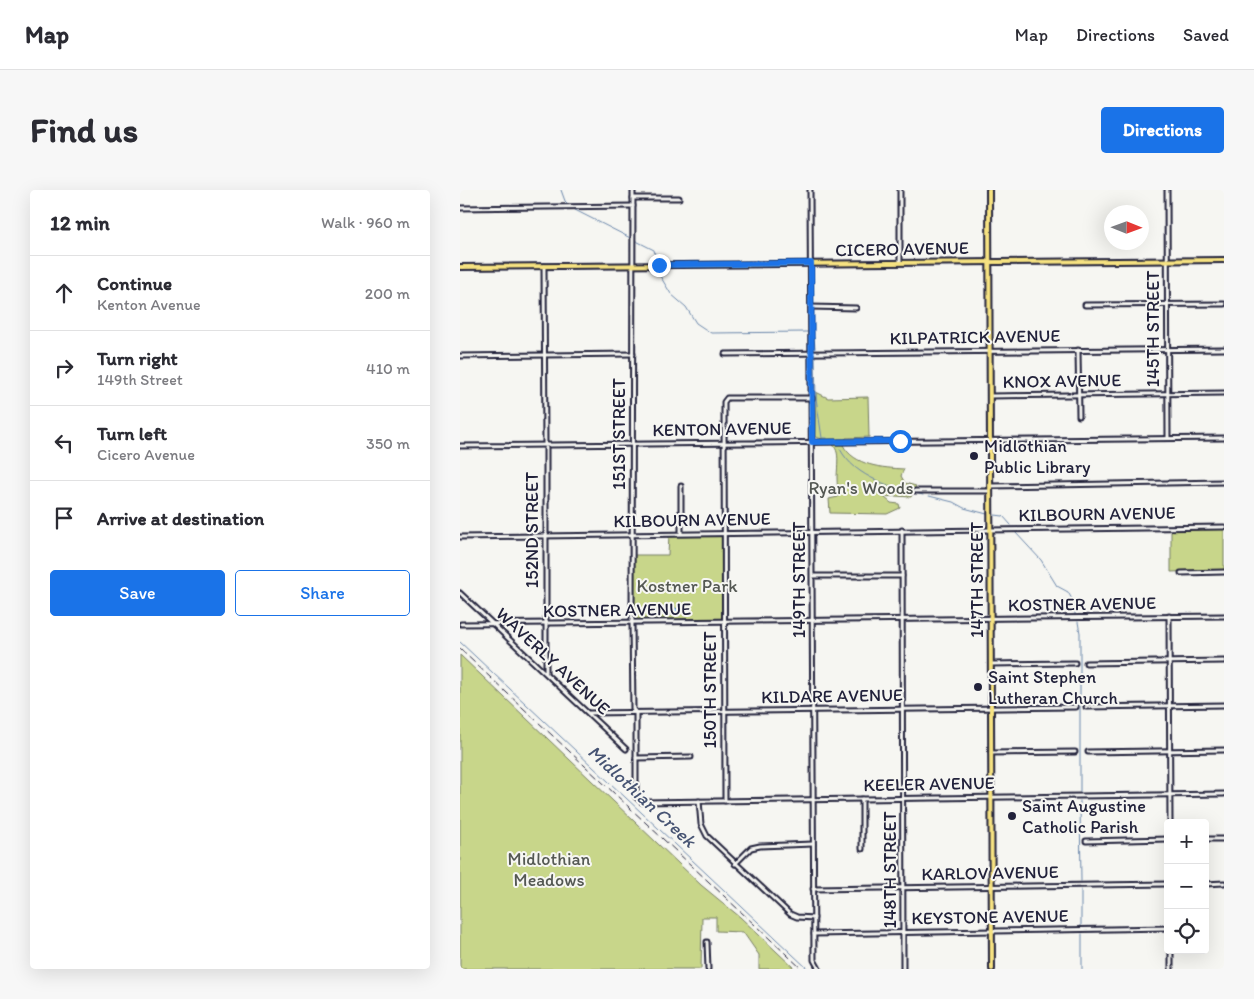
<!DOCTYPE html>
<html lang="en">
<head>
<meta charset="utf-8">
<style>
  :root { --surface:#fff; --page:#f7f7f7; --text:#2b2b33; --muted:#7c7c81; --line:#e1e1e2; --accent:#1a73e8 }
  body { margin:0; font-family:Itim,sans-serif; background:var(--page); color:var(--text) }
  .controls { position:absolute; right:15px; bottom:15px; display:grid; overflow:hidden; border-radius:5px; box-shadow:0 5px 20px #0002 }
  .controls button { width:45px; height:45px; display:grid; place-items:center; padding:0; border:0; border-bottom:1px solid var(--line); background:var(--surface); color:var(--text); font:25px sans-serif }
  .compass { position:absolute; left:644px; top:15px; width:45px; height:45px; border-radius:50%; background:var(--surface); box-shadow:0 5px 20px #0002; rotate:91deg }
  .stop { position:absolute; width:15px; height:15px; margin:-11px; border:4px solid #1a73e8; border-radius:50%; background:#fff }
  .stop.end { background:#1a73e8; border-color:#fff; box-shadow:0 1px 5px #0008 }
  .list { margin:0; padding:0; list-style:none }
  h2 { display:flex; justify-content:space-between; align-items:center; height:65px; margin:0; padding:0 20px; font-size:21px }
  h2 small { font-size:16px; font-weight:400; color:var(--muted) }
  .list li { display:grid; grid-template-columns:32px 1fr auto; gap:15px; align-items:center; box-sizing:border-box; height:75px; padding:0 20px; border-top:1px solid var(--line) }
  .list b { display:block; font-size:19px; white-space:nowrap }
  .list p { margin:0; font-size:16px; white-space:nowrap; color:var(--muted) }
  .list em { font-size:16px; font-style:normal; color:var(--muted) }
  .actions { display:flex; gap:10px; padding:15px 20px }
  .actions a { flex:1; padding:11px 0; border:1px solid var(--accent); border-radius:5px; text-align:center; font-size:18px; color:var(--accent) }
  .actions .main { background:var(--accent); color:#fff }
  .icon { flex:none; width:28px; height:28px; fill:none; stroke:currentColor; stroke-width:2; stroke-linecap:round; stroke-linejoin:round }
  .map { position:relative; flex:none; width:764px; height:779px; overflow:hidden; border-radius:5px }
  header { display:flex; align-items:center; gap:30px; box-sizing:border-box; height:70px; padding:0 25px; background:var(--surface); border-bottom:1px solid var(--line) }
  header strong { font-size:24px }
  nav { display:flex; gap:28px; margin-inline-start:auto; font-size:18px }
  .intro { display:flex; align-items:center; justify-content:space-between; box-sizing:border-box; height:120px; padding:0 30px }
  h1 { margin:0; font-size:35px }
  .button { padding:12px 22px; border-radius:5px; background:var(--accent); color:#fff; font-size:18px; font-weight:700 }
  main { display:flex; gap:30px; padding:0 30px }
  aside { flex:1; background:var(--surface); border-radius:5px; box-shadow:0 5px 20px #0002 }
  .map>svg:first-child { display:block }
  .green { fill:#c8d68a; stroke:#757c62 }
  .water { fill:#9ccaf6; stroke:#6b87ab }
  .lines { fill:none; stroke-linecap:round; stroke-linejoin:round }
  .stream { stroke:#6b87ab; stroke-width:1 }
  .minor-casing { stroke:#22223b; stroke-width:7 }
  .major-casing { stroke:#22223b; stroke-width:8 }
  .minor { stroke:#f6f6f2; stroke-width:3 }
  .major { stroke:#f6e281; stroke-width:4 }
  .rail { stroke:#22223b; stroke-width:1; stroke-dasharray:8 4; stroke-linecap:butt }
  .route { stroke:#1a73e8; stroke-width:6 }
  .poi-dot { fill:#22223b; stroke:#f6f6f2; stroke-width:2 }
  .labels { text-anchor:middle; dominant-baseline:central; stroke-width:4; stroke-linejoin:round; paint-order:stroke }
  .street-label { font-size:18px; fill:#22223b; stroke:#f6f6f2 }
  .poi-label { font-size:18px; fill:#22223b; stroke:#f6f6f2; text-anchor:start }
  .park-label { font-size:18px; fill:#545853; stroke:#f6f6f2 }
  .water-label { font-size:19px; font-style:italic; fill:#475473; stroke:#f6f6f2 }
</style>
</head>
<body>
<header>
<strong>Map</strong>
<nav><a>Map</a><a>Directions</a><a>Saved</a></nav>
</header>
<div class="intro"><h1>Find us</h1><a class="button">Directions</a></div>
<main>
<aside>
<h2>12 min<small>Walk · 960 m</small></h2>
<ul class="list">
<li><svg class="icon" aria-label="ahead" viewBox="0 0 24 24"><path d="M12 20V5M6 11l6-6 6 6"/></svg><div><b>Continue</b><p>Kenton Avenue</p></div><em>200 m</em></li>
<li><svg class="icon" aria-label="right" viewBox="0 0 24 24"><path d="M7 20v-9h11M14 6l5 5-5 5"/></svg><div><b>Turn right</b><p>149th Street</p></div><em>410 m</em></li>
<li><svg class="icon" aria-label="left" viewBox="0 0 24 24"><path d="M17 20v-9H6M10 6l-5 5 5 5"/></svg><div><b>Turn left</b><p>Cicero Avenue</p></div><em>350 m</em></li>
<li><svg class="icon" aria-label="arrive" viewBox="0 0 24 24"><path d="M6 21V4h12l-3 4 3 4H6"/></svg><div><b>Arrive at destination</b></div></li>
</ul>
<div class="actions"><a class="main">Save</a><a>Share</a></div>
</aside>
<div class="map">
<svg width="764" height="779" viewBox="0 0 764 779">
  <rect width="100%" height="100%" fill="#f6f6f2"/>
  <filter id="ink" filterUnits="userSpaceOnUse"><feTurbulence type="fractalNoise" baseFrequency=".02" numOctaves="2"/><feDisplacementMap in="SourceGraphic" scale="10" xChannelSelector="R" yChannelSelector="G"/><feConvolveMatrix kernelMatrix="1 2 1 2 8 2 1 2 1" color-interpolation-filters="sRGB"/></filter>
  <g filter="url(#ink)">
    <g class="green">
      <path d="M356,202L368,208L408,207L409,247L386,248L383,255C394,276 423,278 444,279L441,286L445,293L456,296L451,307L435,306L424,307L431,313L439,314L440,318L427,324L370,323L369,309L378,307C378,301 377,294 377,287C378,264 382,253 355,247Z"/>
      <path d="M764,339V380L711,382V340Z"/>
      <path d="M264,343V432L172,433V365H208L209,344Z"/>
      <path d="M0,465L241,695L280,727L335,779H299V765L283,742L256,741V727H242L241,779H0Z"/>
    </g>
    <path class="water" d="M211,416L220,420V424L218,425H206V420Z"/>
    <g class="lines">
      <g class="stream">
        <path d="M101,0L105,11L107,13"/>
        <path d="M115,20L194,60L196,68"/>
        <path d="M197,81L211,104L226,117L236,133L251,143L347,142"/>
        <path d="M354,148L355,158"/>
        <path d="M355,167L356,208L362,248H367"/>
        <path d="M380,259C395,288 434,298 463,305"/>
        <path d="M469,306L493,312L504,318L527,324"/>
        <path d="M535,325L543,326L551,335"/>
        <path d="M555,342L581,370L597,396L608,402L614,413L615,424"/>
        <path d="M618,432L620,443V602"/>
        <path d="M0,452L348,779"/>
        <path d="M620,611L621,691"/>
        <path d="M621,700V736"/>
        <path d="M622,744V779"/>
      </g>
      <g class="minor-casing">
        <g id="minor">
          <path d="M173,0L172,433L173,519L176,523V607L182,612L764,604"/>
          <path d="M350,0L354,770L359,779"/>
          <path d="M707,0L708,248"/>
          <path d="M173,8H219"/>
          <path d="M0,18L173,16"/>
          <path d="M440,72V0"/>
          <path d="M84,76L85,255"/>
          <path d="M625,115L764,114"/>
          <path d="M351,117L396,118"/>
          <path d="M618,160L619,226"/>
          <path d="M265,164L764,159"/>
          <path d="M0,166L173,164"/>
          <path d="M530,206L764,203"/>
          <path d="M0,256L764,248"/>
          <path d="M221,296V343"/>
          <path d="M530,296L764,292"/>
          <path d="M455,301H530"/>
          <path d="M442,340L443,779"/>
          <path d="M0,347L764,337"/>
          <path d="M721,383L764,382"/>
          <path d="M353,386H442"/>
          <path d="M0,403L166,559"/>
          <path d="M709,426L710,633"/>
          <path d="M1,434L764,426"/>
          <path d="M626,473L764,471"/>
          <path d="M531,474L615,473"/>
          <path d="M86,482V258"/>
          <path d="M626,517L764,515"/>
          <path d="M129,523L616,517"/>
          <path d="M628,562L764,560"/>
          <path d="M531,563L615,562"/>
          <path d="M176,568L231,567"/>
          <path d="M239,611L241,634L247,646L330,724L337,727L354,728"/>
          <path d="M265,611L264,212L267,208H352"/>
          <path d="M745,649H764"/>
          <path d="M626,651L708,649"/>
          <path d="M402,659V609"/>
          <path d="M275,674L291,658L300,656L353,654"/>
          <path d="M745,694L764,693"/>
          <path d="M353,699L708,694"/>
          <path d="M354,744L708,738"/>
          <path d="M247,752L248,779"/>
          <path d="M711,779V760"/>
        </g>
      </g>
      <g class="major-casing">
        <g id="major">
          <path d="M529,0L532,779"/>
          <path d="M0,77L764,70"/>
        </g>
      </g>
      <use href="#minor" class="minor"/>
      <use href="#major" class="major"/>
      <path class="rail" d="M0,459L342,779"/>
    </g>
  </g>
  <g class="lines" filter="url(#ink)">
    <path class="route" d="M199,75L351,73L352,252L440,251"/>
  </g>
  <g class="poi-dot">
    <circle cx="514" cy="266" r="5"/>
    <circle cx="518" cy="497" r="5"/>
    <circle cx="552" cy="626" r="5"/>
  </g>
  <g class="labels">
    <g class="street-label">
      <text transform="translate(442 59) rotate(-1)">CICERO AVENUE</text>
      <text transform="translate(693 139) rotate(-90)">145TH STREET</text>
      <text transform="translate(515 147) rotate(-1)">KILPATRICK AVENUE</text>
      <text transform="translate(602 191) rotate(-1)">KNOX AVENUE</text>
      <text transform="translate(262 239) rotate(-1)">KENTON AVENUE</text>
      <text transform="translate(159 244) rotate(-90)">151ST STREET</text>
      <text transform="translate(637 324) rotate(-1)">KILBOURN AVENUE</text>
      <text transform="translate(232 330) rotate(-1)">KILBOURN AVENUE</text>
      <text transform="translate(72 340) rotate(-90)">152ND STREET</text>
      <text transform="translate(339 390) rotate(-90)">149TH STREET</text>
      <text transform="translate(517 390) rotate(-90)">147TH STREET</text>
      <text transform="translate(622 414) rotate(-1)">KOSTNER AVENUE</text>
      <text transform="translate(157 420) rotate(-1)">KOSTNER AVENUE</text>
      <text transform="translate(93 471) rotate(43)">WAVERLY AVENUE</text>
      <text transform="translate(250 500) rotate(-90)">150TH STREET</text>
      <text transform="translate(372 506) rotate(-1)">KILDARE AVENUE</text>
      <text transform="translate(469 594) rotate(-1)">KEELER AVENUE</text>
      <text transform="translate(430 680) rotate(-90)">148TH STREET</text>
      <text transform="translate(530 683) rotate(-1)">KARLOV AVENUE</text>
      <text transform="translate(530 727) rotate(-1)">KEYSTONE AVENUE</text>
    </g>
    <g class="poi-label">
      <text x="524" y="256">Midlothian<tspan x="524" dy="21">Public Library</tspan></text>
      <text x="528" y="487">Saint Stephen<tspan x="528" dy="21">Lutheran Church</tspan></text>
      <text x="562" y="616">Saint Augustine<tspan x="562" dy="21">Catholic Parish</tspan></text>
    </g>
    <g class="park-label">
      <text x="401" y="298">Ryan's Woods</text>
      <text x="227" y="396">Kostner Park</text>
      <text x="89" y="669">Midlothian<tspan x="89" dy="21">Meadows</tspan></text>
    </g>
    <g class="water-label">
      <text transform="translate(182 606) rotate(43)">Midlothian Creek</text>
    </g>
  </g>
</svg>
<div class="controls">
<button>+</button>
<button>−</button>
<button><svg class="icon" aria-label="locate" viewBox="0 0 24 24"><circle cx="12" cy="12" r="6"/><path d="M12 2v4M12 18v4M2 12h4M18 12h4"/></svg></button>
</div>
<svg class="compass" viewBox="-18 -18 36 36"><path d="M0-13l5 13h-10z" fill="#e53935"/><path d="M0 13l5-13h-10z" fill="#7c7c81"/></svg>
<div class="stop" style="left:440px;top:251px"></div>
<div class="stop end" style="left:199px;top:75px"></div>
</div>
</main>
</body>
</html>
